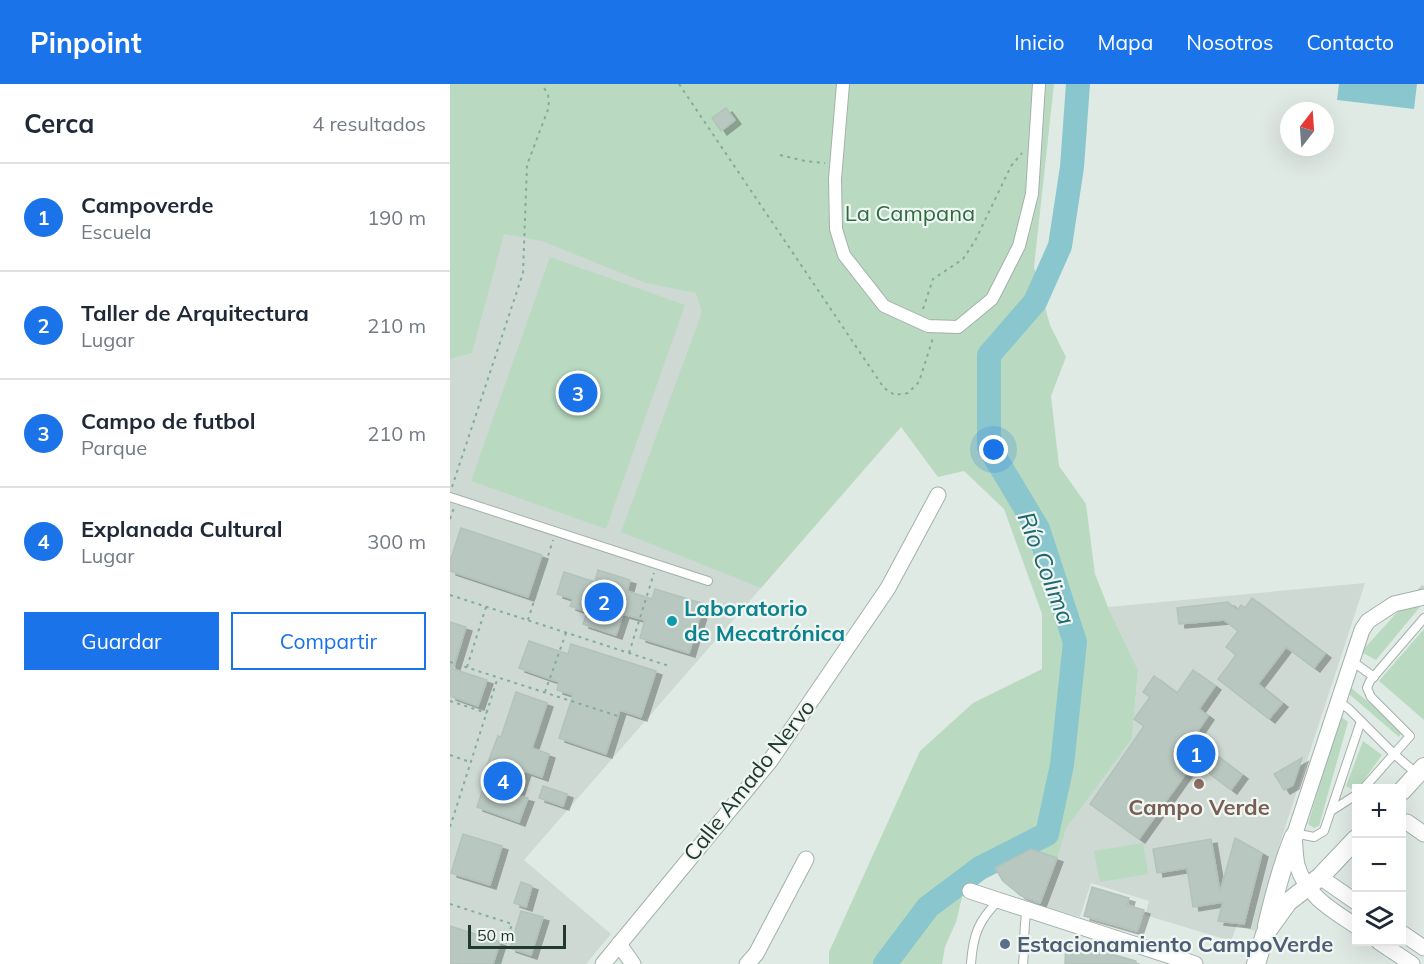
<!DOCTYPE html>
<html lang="es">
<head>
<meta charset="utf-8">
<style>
  :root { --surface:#fff; --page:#f2f2f3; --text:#1f2937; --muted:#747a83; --line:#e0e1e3; --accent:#1a73e8 }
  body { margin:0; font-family:Mulish,sans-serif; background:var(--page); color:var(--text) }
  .controls { position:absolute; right:18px; bottom:18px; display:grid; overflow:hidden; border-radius:0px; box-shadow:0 6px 24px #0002 }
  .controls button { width:54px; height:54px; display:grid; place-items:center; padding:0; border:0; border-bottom:2px solid var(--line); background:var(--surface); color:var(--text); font:30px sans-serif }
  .compass { position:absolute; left:830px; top:18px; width:54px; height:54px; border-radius:50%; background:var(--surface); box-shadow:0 6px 24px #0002; rotate:17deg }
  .scale { position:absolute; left:18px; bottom:15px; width:98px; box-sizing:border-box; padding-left:6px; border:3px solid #213931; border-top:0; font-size:16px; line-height:21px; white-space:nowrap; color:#213931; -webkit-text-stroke:4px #f0f7f3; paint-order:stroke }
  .you { position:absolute; left:544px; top:366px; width:21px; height:21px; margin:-15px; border:4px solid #fff; border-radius:50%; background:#1a73e8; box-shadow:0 0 0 9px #1a73e833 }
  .badge { display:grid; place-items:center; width:39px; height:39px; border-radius:50%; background:var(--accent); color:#fff; font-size:20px; font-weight:700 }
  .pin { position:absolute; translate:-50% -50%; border:3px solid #fff; box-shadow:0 2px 6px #0006 }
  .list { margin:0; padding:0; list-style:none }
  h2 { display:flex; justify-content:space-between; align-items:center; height:78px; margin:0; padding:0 24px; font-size:26px }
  h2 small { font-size:20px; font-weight:400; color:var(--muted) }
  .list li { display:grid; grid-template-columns:39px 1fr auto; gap:18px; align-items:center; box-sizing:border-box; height:108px; padding:0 24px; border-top:2px solid var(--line) }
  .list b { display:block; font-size:22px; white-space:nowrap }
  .list p { margin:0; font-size:20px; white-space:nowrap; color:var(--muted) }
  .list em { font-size:20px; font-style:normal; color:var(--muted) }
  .actions { display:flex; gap:12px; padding:18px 24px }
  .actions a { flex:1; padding:14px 0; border:2px solid var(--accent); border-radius:0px; text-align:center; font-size:21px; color:var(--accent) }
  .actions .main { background:var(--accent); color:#fff }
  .icon { flex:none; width:33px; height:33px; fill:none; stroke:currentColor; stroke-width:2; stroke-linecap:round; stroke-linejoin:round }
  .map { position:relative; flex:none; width:974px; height:880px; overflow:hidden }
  header { display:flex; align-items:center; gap:36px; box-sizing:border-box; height:84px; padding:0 30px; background:var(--accent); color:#fff }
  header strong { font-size:28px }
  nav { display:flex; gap:33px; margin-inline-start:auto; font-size:21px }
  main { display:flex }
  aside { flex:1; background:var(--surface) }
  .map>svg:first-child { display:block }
  .built { fill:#ced9d4 }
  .green { fill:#b9dac0 }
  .water { fill:#8ac6cd }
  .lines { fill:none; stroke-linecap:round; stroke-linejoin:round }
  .river { stroke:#8ac6cd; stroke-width:24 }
  .building { fill:#b8c7c0; stroke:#b2c3bb; stroke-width:1.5; filter:url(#shadow) }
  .service-casing { stroke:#a3b1ab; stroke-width:10 }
  .pedestrian-casing { stroke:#a3b1ab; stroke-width:14 }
  .minor-casing { stroke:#a3b1ab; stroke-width:17 }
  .tertiary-casing { stroke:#a3b1ab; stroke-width:20 }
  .path { stroke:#82ac9c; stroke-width:2; stroke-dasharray:3 4.5; stroke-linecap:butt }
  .service { stroke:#fff; stroke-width:8 }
  .pedestrian { stroke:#fff; stroke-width:12 }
  .minor { stroke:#fff; stroke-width:15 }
  .tertiary { stroke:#fff; stroke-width:18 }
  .culture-dot { fill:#0f9aa8; stroke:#f0f7f3; stroke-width:2 }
  .education-dot { fill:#8d6e63; stroke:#f0f7f3; stroke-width:2 }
  .service-dot { fill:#5c6f8a; stroke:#f0f7f3; stroke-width:2 }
  .labels { text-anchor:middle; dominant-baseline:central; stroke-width:4.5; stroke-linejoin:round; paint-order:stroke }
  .park-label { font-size:22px; fill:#2e6d43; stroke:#f0f7f3 }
  .culture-label { font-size:22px; font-weight:bold; fill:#0d838f; stroke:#f0f7f3; text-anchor:start }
  .street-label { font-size:22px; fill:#213931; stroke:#f0f7f3 }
  .education-label { font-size:22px; font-weight:bold; fill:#785e54; stroke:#f0f7f3 }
  .service-label { font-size:22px; font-weight:bold; fill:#4e5e75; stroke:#f0f7f3; text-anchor:start }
  .water-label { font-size:24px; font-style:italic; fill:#1f6871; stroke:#f0f7f3 }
</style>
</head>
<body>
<header>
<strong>Pinpoint</strong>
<nav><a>Inicio</a><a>Mapa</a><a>Nosotros</a><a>Contacto</a></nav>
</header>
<main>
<aside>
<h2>Cerca<small>4 resultados</small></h2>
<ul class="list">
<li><span class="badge">1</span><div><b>Campoverde</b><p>Escuela</p></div><em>190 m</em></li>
<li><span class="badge">2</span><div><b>Taller de Arquitectura</b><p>Lugar</p></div><em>210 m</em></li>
<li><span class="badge">3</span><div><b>Campo de futbol</b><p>Parque</p></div><em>210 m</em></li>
<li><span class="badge">4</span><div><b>Explanada Cultural</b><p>Lugar</p></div><em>300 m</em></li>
</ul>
<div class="actions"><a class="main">Guardar</a><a>Compartir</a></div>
</aside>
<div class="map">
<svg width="974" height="880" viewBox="0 0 974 880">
  <defs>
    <filter id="shadow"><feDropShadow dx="6" dy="4" stdDeviation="0" flood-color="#0004"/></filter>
  </defs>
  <rect width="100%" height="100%" fill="#e0eae5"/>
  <g class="built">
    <path d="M0,0L452,342L74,776L161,850L136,880H0Z"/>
    <path d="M915,499L829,762L808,848L787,841L781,857L695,831L699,817L641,799L630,833L589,821L616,745L682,655L688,586L658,523Z"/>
  </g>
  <g class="green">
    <path d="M0,0H604L584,183L600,241L616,273L601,312L609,382L636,420L645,490L658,523L688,586L682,655L616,745L607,774L581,765L516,797L506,838L495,863L492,880H379V868L470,667L523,619L592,585V530L554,425L514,387L488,393L451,343L311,504L171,448L252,228L246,209L196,199L92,157L54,150L22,269L0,275Z"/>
    <path d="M100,173L235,221L156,445L21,397Z"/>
    <path d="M972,501L974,502V518L926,576L911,568Z"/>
    <path d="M974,545V636L929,597Z"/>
    <path d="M900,603L953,646L949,653L899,610Z"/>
    <path d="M890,632L898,638L869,742L864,744L858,740Z"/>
    <path d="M913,657L932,671L906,707L896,702Z"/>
    <path d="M693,759L698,790L650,798L644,767Z"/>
  </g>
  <path class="water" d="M889,0H967L964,25L887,16Z"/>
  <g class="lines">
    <path class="river" d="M435,880L478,823L530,784L597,750L612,681L625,558L588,445L539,363V271L585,218L610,162L622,83L628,0"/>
  </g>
  <g class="building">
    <path d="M276,24L285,36L271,47L262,34Z"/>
    <path d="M11,444L92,471L78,513L0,487V477Z"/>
    <path d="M148,486L180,496L177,507L202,515L205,505L254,520L239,569L190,554L195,536L173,530L166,551L133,540L137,528L120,522L123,515L107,510L114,488L145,498Z"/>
    <path d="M802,514L875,570L864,584L836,563L808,600L832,619L819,635L768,595L786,571L776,563L788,547L774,536L729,540L727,524L778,518L787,526L791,521L795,524Z"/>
    <path d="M0,538L16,543L3,585L37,596L28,622L0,612Z"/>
    <path d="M79,557L118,570L121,560L206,587L191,633L170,626L156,670L109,654L123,611L107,606L109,598L69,584Z"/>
    <path d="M743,586L765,602L749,625L758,632L743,654L792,691L781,706L744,678L689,755L640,720L694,642L684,635L700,613L693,608L704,592L727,609Z"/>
    <path d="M66,608L97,619L82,664L99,670L92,693L75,687L67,711L78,714L69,738L27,723L35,699L34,691L37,681L48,652L51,653Z"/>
    <path d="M852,674L843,701L834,706L824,690Z"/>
    <path d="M93,702L117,710L113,722L89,714Z"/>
    <path d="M13,750L52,762L40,801L1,789Z"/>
    <path d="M785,754L812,769L794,840L768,837L773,818L743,823L737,784L707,789L703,765L761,755L770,808Z"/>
    <path d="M581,765L607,774L590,819L570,811L553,797L545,784Z"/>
    <path d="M71,798L82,802L76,823L64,819Z"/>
    <path d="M642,803L679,814L677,821L694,826L687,847L634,832Z"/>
    <path d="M71,827L93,833L81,871L60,864Z"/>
    <path d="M0,842L50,858L43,880H0Z"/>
    <path d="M616,857L686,877V880H615Z"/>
  </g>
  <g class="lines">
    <g class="service-casing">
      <g id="service">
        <path d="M0,413L258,497"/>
        <path d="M902,577L924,593"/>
        <path d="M888,617L899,625L944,670L960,652L921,613L917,604L920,597L974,534"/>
        <path d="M914,704L944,670L967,690"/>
        <path d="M881,727L906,711"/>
        <path d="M844,749L864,753L874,747L911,637"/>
        <path d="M521,880C523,851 528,837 549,816"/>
        <path d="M573,880C575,862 573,843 577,825"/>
      </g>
    </g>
    <g class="pedestrian-casing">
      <path id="pedestrian" d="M393,0L385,95L386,145L394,171L434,222L478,242L508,243L542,215L569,162L582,110L589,0"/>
    </g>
    <g class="minor-casing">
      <g id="minor">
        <path d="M957,738L974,750"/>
        <path d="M870,793L906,818"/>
        <path d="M520,807L745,880"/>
        <path d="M906,842C882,826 856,812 847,781C845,772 845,761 844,752L912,546L918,537L944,520L974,513"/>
        <path d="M952,849L974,864"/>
        <path d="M929,858L962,880"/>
        <path d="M169,860L183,880"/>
        <path d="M153,880L320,677L438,504L488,411"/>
        <path d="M297,880L306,870L356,775"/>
      </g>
    </g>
    <g class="tertiary-casing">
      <g id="tertiary">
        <path d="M952,707L974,683"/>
        <path d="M817,842C824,812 832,781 844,752"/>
        <path d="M806,880L815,850L838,818L870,793L906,755"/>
      </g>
    </g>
    <g class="path">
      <path d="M229,0L434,304L445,311L458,309L469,298L483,254"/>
      <path d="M330,71L355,77L375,79"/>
      <path d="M473,225L483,195L513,175L525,157L561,82L572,69"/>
      <path d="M2,403L73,189L77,81L99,23L98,11L92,0"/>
      <path d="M0,435L4,424"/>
      <path d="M0,511L219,582"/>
      <path d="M78,536L103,456"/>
      <path d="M179,569L204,489"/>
      <path d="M0,578L174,634"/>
      <path d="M17,583L36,523"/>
      <path d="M95,608L116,549"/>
      <path d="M0,617L37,629"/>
      <path d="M0,671L20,678"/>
      <path d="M0,743L48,593"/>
      <path d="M0,820L62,840L49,880"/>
    </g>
    <use href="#service" class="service"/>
    <use href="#pedestrian" class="pedestrian"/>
    <use href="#minor" class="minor"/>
    <use href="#tertiary" class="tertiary"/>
  </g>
  <circle class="culture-dot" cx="222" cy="537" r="6"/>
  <circle class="education-dot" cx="749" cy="700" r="6"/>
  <circle class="service-dot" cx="555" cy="860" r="6"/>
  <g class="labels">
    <g class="park-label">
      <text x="460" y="129">La Campana</text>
    </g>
    <g class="culture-label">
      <text x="234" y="524">Laboratorio<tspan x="234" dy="25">de Mecatrónica</tspan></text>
    </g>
    <g class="street-label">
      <text transform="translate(299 696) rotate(-52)">Calle Amado Nervo</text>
    </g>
    <g class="education-label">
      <text x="749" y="723">Campo Verde</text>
    </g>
    <g class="service-label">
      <text x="567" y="860">Estacionamiento CampoVerde</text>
    </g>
    <g class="water-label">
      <text transform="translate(597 484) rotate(69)">Río Colima</text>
    </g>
  </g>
</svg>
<div class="controls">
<button>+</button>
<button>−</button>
<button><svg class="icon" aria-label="layers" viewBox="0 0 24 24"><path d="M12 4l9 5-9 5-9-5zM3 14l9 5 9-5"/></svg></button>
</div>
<svg class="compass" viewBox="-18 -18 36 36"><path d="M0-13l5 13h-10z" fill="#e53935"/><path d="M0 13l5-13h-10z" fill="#747a83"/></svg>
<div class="scale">50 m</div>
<div class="you"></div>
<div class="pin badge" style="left:746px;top:670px">1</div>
<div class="pin badge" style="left:154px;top:518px">2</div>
<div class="pin badge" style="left:128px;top:309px">3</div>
<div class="pin badge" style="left:53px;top:697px">4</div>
</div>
</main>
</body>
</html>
